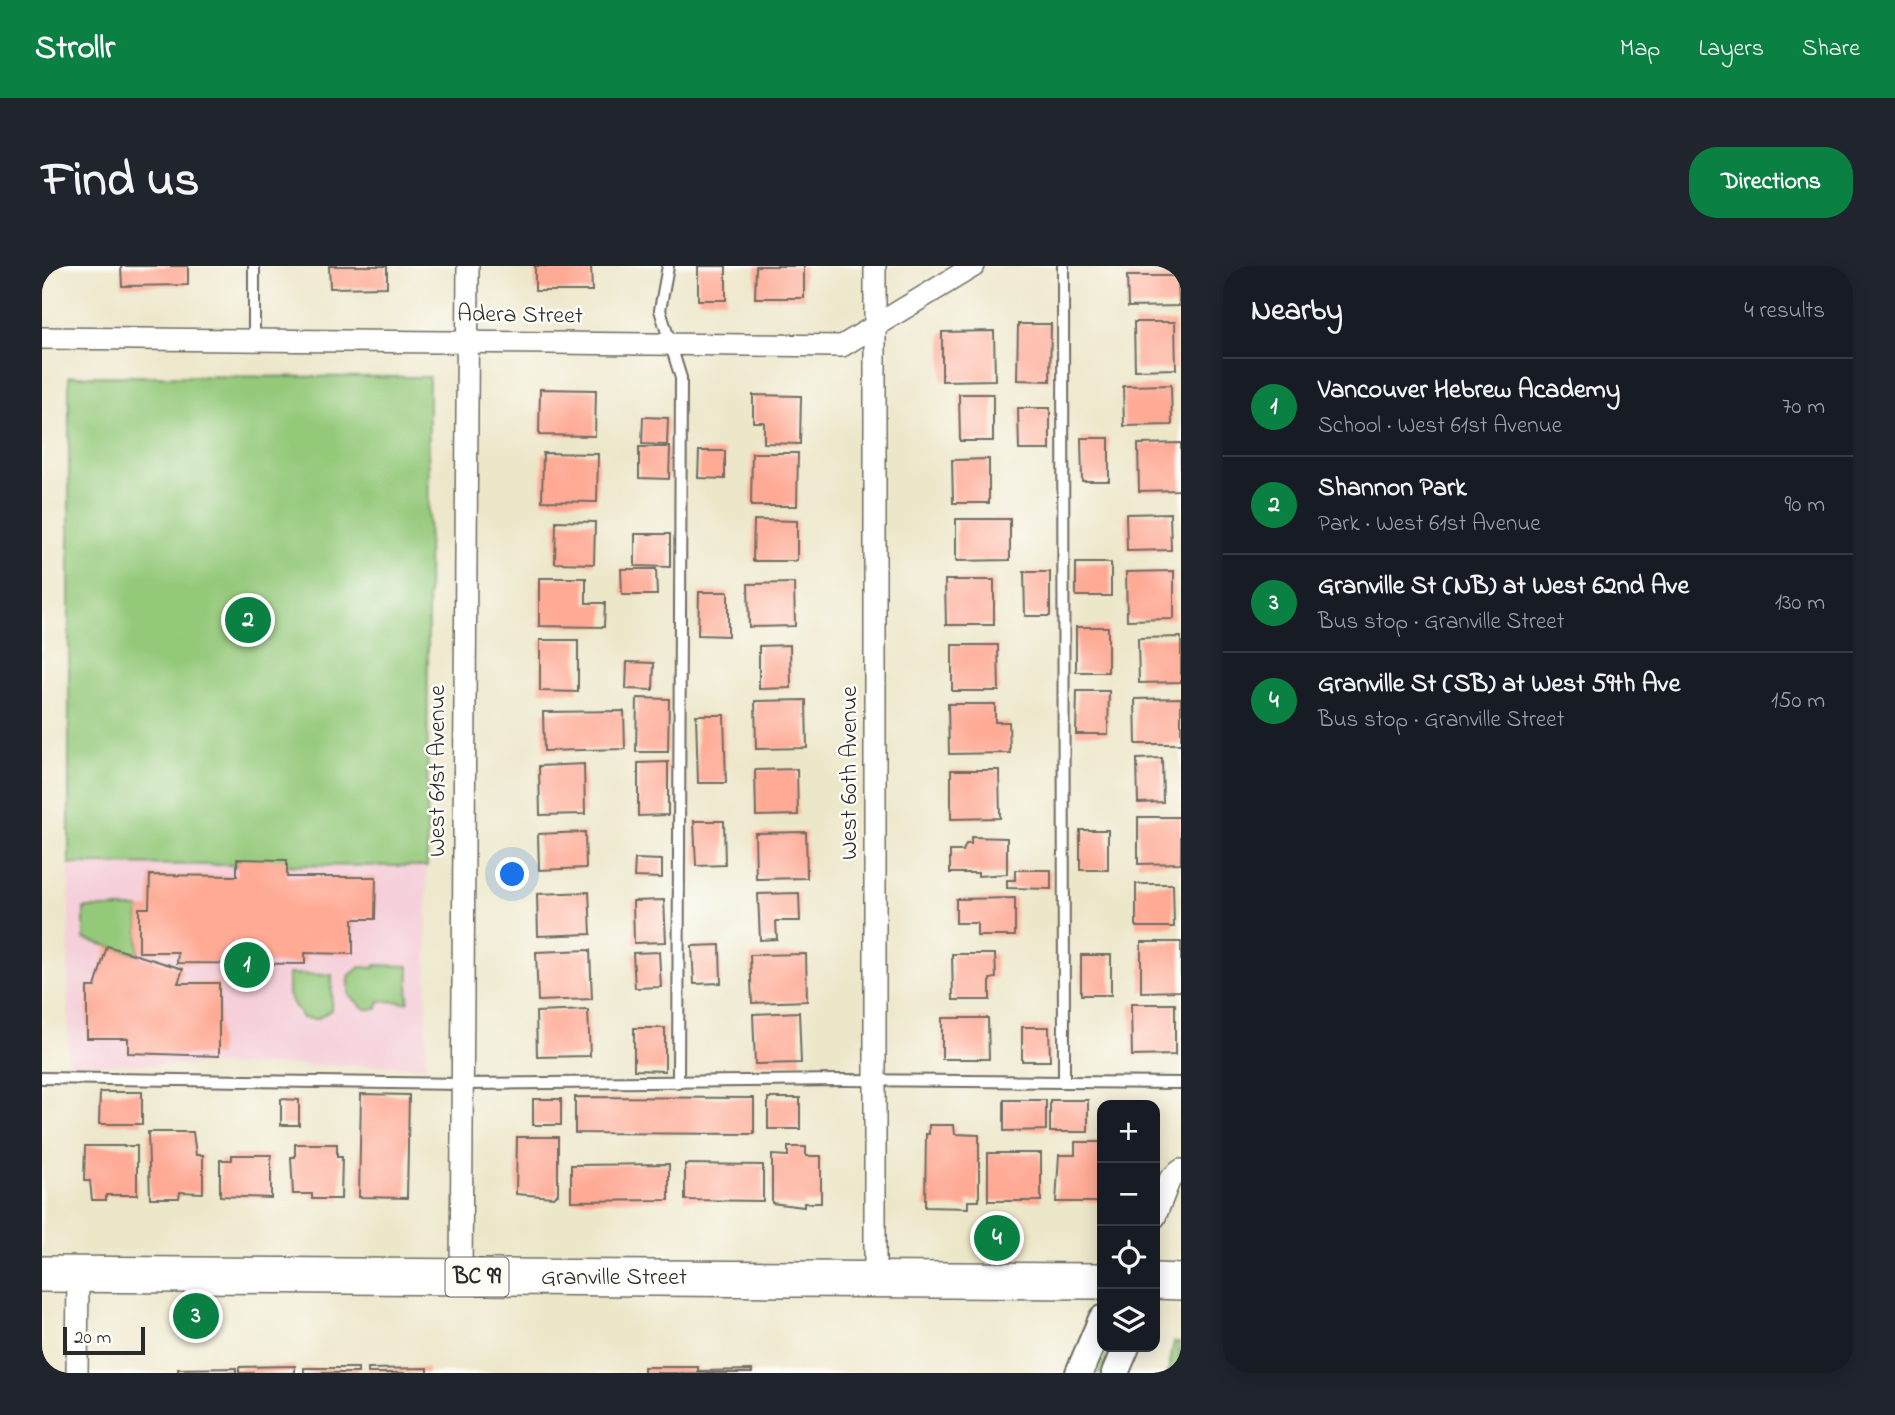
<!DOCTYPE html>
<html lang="en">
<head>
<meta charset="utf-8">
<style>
  :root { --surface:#171b24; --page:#20242c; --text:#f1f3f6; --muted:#9ea1a6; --line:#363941; --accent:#0b8043 }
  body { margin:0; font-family:"Indie Flower",sans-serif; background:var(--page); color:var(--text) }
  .controls { position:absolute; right:21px; bottom:21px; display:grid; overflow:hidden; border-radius:14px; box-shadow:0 4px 18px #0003 }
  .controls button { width:63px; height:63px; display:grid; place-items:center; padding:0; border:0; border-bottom:2px solid var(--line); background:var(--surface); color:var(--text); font:35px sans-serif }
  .scale { position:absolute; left:21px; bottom:18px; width:82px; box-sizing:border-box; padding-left:7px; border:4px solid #2b2b2b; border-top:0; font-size:19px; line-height:24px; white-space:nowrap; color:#2b2b2b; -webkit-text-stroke:5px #fdfcf7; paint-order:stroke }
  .you { position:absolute; left:471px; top:609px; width:24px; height:24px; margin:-18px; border:5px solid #fff; border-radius:50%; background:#1a73e8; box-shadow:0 0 0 10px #1a73e833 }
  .badge { display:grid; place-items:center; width:46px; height:46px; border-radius:50%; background:var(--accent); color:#fff; font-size:23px; font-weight:700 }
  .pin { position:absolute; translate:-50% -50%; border:4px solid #fff; box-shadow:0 2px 7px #0006 }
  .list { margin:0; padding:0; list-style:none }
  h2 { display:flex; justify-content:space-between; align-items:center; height:91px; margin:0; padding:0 28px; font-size:30px }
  h2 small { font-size:23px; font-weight:400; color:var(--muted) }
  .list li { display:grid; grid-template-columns:46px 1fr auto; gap:21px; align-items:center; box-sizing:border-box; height:98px; padding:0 28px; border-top:2px solid var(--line) }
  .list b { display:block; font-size:26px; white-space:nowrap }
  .list p { margin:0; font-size:23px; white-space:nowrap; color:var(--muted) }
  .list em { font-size:23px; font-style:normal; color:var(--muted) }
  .icon { flex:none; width:38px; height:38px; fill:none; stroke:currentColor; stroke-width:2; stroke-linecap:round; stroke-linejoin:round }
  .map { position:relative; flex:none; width:1139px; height:1107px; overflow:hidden; border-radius:28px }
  header { display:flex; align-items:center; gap:42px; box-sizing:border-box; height:98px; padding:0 35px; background:var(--accent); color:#fff }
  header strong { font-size:33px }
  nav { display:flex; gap:38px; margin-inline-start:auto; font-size:24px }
  .intro { display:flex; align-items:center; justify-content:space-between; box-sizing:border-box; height:168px; padding:0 42px }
  h1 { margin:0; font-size:49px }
  .button { padding:18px 32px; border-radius:28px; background:var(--accent); color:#fff; font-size:24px; font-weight:700 }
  main { display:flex; gap:42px; padding:0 42px }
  aside { flex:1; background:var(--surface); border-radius:28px; box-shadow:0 4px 18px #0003 }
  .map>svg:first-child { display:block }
  .built { fill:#f5cfd9 }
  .green { fill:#94c97a; stroke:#607a52; stroke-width:2 }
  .building { fill:#feaa95 }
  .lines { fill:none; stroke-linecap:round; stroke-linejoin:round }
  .service-casing { stroke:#6f6d63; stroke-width:14 }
  .minor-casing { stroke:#6f6d63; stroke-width:24 }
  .tertiary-casing { stroke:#6f6d63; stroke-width:30 }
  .trunk-casing { stroke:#6f6d63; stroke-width:38 }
  .service { stroke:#fff; stroke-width:10 }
  .minor { stroke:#fff; stroke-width:21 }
  .tertiary { stroke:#fff; stroke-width:26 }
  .trunk { stroke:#fff; stroke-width:35 }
  .labels { text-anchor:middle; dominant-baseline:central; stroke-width:5; stroke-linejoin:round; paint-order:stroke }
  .shield { fill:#fdfcf7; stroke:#6a6a68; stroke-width:2 }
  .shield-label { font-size:23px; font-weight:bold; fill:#2b2b2b }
  .street-label { font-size:24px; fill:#2b2b2b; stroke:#fdfcf7 }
</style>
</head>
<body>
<header>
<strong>Strollr</strong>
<nav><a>Map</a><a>Layers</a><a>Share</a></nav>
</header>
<div class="intro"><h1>Find us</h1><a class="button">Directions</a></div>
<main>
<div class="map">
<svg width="1139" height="1107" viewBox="0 0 1139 1107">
  <rect width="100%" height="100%" fill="#fdfcf7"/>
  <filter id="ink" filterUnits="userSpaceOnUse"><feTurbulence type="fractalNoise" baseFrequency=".0143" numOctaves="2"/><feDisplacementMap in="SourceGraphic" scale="14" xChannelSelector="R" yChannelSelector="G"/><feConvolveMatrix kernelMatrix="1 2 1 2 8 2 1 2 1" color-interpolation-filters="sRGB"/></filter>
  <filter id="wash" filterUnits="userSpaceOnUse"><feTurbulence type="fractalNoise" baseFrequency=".00686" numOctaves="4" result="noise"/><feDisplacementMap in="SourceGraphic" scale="28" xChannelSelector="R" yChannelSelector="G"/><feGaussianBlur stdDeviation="1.57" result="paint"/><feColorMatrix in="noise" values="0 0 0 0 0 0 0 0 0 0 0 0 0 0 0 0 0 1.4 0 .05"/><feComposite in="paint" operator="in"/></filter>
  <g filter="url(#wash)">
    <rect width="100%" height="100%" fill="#ede7ca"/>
    <path class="built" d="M27,598L385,600L384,800L26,798Z"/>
    <g class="green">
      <path d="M27,110L387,111L385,600L27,598Z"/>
      <path d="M42,642H97L96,689L42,673Z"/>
      <path d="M333,699L367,700L366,736L337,735L336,743H323L307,729V710L318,701L333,702Z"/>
      <path d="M246,708L290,709L289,744L275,753L260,752L246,729Z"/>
      <path d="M1132,1076H1137L1139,1107H1126Z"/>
      <path d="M1062,1081H1070L1059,1107H1051Z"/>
    </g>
    <g id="blocks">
      <g class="building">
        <path d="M79,0H146V19L80,20Z"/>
        <path d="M287,0H345V21L288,22Z"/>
        <path d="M493,0H549L550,25H493Z"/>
        <rect x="656" y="0" width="28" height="34"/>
        <path d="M714,0H762V32H713Z"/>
        <path d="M1085,10H1136L1137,40L1086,41Z"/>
        <path d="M1092,56H1133L1134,103L1093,104Z"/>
        <path d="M976,58H1009L1008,115L975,114Z"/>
        <path d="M952,65L953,114L900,115V66Z"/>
        <path d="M1129,119L1130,159L1082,160L1081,120Z"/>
        <path d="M498,123L554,124L553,170L497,169Z"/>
        <path d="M917,128H951V175H918Z"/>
        <path d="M711,129L759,130L758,178L722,177V156H711Z"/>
        <path d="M976,142H1008V184H977Z"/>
        <path d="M601,151L626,152L625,179L600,178Z"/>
        <path d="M1039,172H1067V215H1040Z"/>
        <path d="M1139,177V224L1097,225L1096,178Z"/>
        <path d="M597,181H628L627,213L597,212Z"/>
        <path d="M657,185H683V213L656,212Z"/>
        <path d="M501,187L556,188L555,236L500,235Z"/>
        <path d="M710,187H756L755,240H709Z"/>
        <path d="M947,193V237H911L910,194Z"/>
        <path d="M1128,247L1129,284L1085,285L1084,248Z"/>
        <path d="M914,253H968V294L914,295Z"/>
        <path d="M712,254L755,255V295H711Z"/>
        <path d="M514,255L553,256L552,298L513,297Z"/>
        <path d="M593,268H628V301L593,300Z"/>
        <rect x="1034" y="297" width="35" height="33"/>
        <path d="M579,303H614L615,329H580Z"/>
        <path d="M1132,305V353L1085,354L1084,306Z"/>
        <path d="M982,306H1008V350H983Z"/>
        <path d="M497,312H544V337H563L562,361L497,360Z"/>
        <path d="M903,314H952V359H904Z"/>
        <path d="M752,317L753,360L707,361L706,318Z"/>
        <path d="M657,326H686V370L656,369Z"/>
        <rect x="1034" y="361" width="32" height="45"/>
        <path d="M1139,371V416L1097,417L1096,372Z"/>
        <path d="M498,374H536V426L498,425Z"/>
        <path d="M748,379L749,422L717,423V380Z"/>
        <path d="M910,379H956L957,425H910Z"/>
        <path d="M585,396L612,397L611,424L584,423Z"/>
        <path d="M1035,425H1067L1066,468H1034Z"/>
        <path d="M595,432L627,433L626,486H594Z"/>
        <path d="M1139,432V478H1094L1093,433Z"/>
        <path d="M764,434L765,482L714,483L713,435Z"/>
        <path d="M906,438H953V456H967L968,487L907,488Z"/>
        <path d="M582,445L583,483L502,485L501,446Z"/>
        <path d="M654,449H682L684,517H656Z"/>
        <path d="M1120,492L1121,536L1096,537L1095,493Z"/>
        <path d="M626,496V549L596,550V497Z"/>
        <path d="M542,498L543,548L498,549L497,500Z"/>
        <path d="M755,503L756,549L714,550L713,504Z"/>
        <path d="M909,504H957L958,552L909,553Z"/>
        <path d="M1096,551H1139V597L1096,598Z"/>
        <path d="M652,555H682L683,599L654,600Z"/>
        <rect x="1038" y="564" width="28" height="40"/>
        <path d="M543,566L544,602L497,604L496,568Z"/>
        <path d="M764,566L765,612L714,613L713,567Z"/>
        <path d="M929,571L965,572V608L936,610V607H908V585H921L924,578H929Z"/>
        <path d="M195,593L245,594V611H334L333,653H311V688L263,687V698L135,697L136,686H97V642H107L108,609L195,610Z"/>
        <path d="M593,593L620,594V612L592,611Z"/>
        <path d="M973,604H1009V623L965,622V614H973Z"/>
        <path d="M1094,618H1131L1132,661H1094Z"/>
        <path d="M547,626L549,668L496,670L495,628Z"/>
        <path d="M757,627L758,655H734L735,673L718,674L716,628Z"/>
        <path d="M973,632V670H935V657H914V633Z"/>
        <path d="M622,634L624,676L592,677L591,635Z"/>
        <path d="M1099,676H1139V725L1099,726Z"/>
        <path d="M678,679L679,717L652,718L650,680Z"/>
        <path d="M65,680L141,703L136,717H177V790L86,787V772H45V721H53Z"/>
        <path d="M548,684L550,733L496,735L494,686Z"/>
        <path d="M617,686L619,721L593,722L591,687Z"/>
        <path d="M764,688L765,735L710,737L708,689Z"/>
        <path d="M910,688H953L954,712L948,713V734H911Z"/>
        <rect x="1039" y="689" width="30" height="40"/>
        <path d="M1089,738H1133V789L1090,790Z"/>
        <path d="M546,744L548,790L495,791L494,746Z"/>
        <path d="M757,746L759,797L713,798L711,748Z"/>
        <path d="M900,752H946L947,793H900Z"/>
        <path d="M980,761H1007L1008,795H980Z"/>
        <path d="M592,762H623V805L592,804Z"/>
        <path d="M58,826H100V858H57Z"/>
        <path d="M319,828L367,829L365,932L317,931Z"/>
        <path d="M533,831L712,832V868L533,867Z"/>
        <rect x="726" y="832" width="32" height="31"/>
        <path d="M239,833L257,834V859H239Z"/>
        <rect x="491" y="833" width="28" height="26"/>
        <path d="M962,834H1004V864L962,865Z"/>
        <rect x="1008" y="834" width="38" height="32"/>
        <path d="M887,859H912L913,868L937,869V935H926V942L883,941L884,868H887Z"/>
        <path d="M106,866H151L154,889H161V927L138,926L137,932H108Z"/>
        <path d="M475,871H516V928L511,931L474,928Z"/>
        <path d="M1033,876H1060V936H1014L1017,889H1033Z"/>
        <path d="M253,878H295V891H300L299,933H270V928H251L249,891H253Z"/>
        <path d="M43,880H95V929H64V934H50L48,915H42Z"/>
        <path d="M746,881H764V890H779V937H762V941L730,937V889L746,890Z"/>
        <rect x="946" y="887" width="53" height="48"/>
        <path d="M190,889H229V932L178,930V894H190Z"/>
        <path d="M627,898V934L529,935V899Z"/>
        <path d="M643,898L721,899V935L643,934Z"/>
        <path d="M253,1100V1107H197V1101Z"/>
        <rect x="602" y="1101" width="54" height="6"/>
        <path d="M194,1102V1107H136V1103Z"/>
        <rect x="262" y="1102" width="54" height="5"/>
        <path d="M386,1102V1107H326V1103Z"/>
        <path d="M710,1104V1107H658V1105Z"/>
      </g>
    </g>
  </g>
  <g filter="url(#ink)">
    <use href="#blocks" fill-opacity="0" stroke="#6f6d63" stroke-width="2"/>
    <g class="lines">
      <g class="service-casing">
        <g id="service">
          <path d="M626,0L618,44L639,112L636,817"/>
          <path d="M1021,0L1022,816"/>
          <path d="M212,73V0"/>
          <path d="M0,812L421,818L801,814L1139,817"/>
        </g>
      </g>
      <g class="minor-casing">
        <g id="minor">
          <path d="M833,0V1014"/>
          <path d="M0,72L800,80L932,0"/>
          <path d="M1113,951L1128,913L1139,904"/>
          <path d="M419,1011L426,0"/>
          <path d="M35,1107L36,1009"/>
        </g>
      </g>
      <g class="tertiary-casing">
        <g id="tertiary">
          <path d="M1037,1107L1060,1053"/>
          <path d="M1073,1107L1084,1081"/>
        </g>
      </g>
      <g class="trunk-casing">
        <g id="trunk">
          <path d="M0,1008L1060,1015"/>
          <path d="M1113,1015L1139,1016"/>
        </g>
      </g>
      <use href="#service" class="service"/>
      <use href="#minor" class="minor"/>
      <use href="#tertiary" class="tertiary"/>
      <use href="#trunk" class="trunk"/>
    </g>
  </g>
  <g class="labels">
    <rect class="shield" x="403.5" y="991.5" width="63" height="39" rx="5"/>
    <g class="shield-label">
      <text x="435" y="1011">BC 99</text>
    </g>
    <g class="street-label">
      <text transform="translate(478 50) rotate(1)">Adera Street</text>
      <text transform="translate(396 505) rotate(-90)">West 61st Avenue</text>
      <text transform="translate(808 507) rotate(-90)">West 60th Avenue</text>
      <text x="572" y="1012">Granville Street</text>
    </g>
  </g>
</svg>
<div class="controls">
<button>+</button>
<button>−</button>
<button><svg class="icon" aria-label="locate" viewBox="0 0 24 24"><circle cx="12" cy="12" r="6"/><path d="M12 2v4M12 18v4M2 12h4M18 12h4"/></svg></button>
<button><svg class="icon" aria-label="layers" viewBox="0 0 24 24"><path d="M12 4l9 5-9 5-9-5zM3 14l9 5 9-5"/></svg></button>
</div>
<div class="scale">20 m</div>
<div class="you"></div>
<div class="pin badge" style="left:205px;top:699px">1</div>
<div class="pin badge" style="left:206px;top:354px">2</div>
<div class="pin badge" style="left:154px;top:1050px">3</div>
<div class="pin badge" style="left:955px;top:972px">4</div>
</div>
<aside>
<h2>Nearby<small>4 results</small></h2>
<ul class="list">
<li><span class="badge">1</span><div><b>Vancouver Hebrew Academy</b><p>School · West 61st Avenue</p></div><em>70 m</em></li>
<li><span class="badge">2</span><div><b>Shannon Park</b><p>Park · West 61st Avenue</p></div><em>90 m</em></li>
<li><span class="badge">3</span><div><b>Granville St (NB) at West 62nd Ave</b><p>Bus stop · Granville Street</p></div><em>130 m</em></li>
<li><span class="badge">4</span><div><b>Granville St (SB) at West 59th Ave</b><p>Bus stop · Granville Street</p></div><em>150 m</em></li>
</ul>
</aside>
</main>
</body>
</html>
